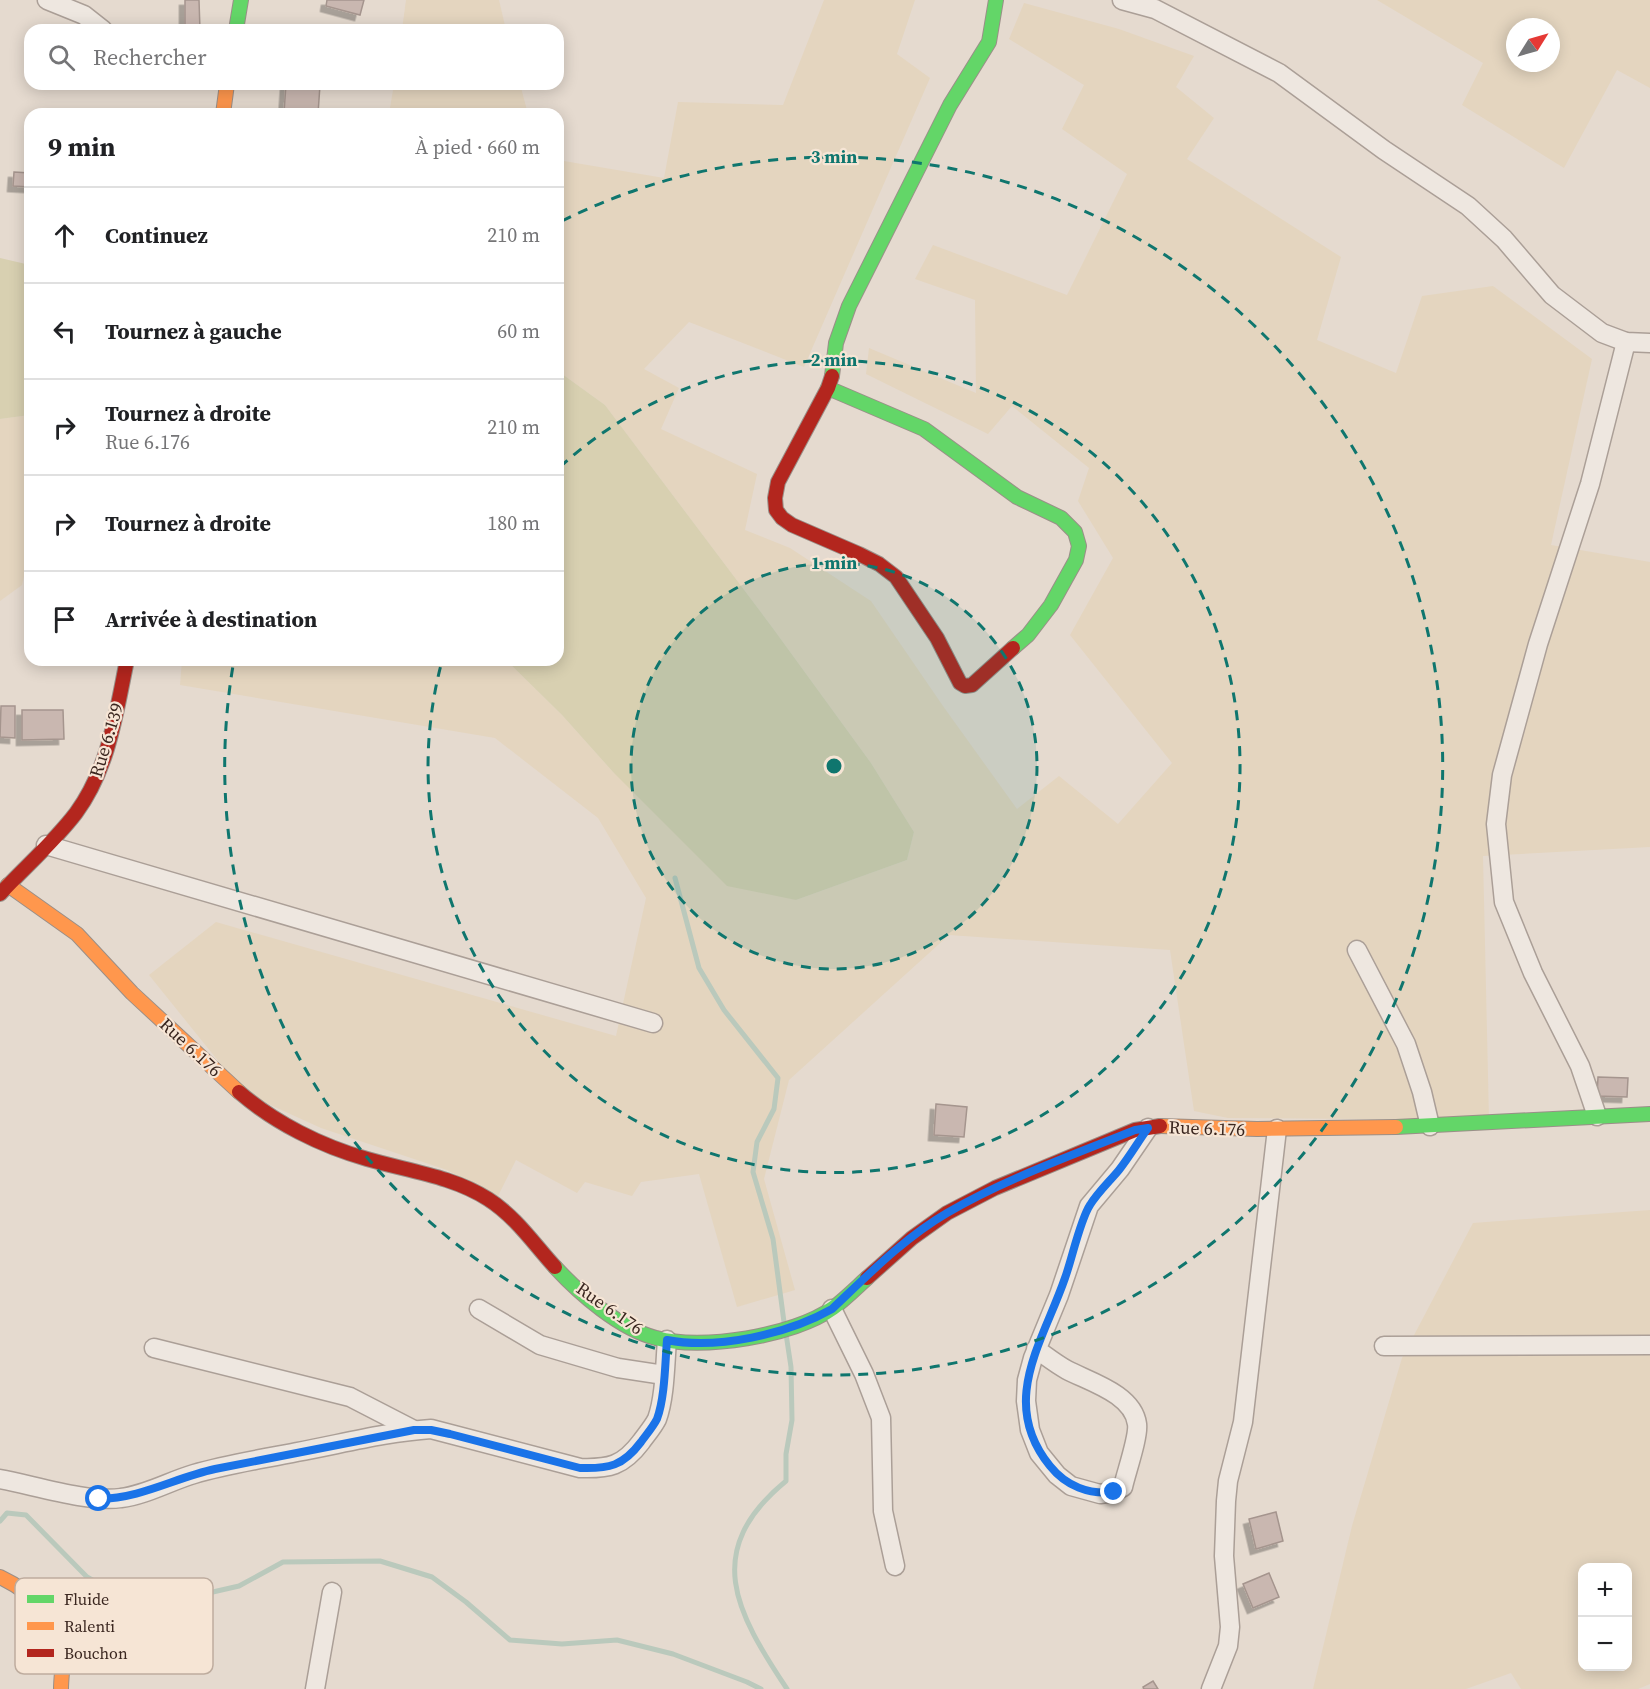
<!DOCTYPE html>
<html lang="fr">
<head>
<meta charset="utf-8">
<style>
  :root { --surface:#fff; --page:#f6f6f6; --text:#202124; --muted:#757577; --line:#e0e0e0 }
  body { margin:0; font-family:"Source Serif 4",serif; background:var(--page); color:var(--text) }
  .controls { position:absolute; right:18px; bottom:18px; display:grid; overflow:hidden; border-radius:12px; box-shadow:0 3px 15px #0003 }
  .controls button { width:54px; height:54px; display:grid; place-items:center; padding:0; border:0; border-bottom:2px solid var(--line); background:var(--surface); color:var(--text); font:30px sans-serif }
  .compass { position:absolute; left:1506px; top:18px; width:54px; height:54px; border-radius:50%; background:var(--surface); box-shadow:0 3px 15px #0003; rotate:53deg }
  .stop { position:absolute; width:18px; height:18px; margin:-14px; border:4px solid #1a73e8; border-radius:50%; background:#fff }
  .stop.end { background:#1a73e8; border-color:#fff; box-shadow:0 2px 6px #0008 }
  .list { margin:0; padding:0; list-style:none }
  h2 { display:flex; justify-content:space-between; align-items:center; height:78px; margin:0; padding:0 24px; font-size:26px }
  h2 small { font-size:20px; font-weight:400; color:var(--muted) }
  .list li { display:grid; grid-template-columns:39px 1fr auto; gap:18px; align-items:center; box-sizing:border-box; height:96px; padding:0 24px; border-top:2px solid var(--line) }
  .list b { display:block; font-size:22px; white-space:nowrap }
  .list p { margin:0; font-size:20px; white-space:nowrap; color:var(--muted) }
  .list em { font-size:20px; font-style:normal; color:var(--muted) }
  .icon { flex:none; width:33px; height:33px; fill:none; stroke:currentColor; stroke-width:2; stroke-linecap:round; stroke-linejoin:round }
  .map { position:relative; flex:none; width:1650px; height:1689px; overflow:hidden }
  .search { position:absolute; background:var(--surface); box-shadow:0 3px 15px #0003; left:24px; top:24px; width:540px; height:66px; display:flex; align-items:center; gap:15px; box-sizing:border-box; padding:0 21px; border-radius:18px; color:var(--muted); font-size:22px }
  .panel { position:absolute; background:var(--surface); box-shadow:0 3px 15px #0003; left:24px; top:108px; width:540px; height:558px; border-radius:18px }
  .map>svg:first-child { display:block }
  .farmland { fill:#e4d5bf; fill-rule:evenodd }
  .green { fill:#d8d0b1 }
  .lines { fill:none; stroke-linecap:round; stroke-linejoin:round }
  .stream { stroke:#bac9bc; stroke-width:5 }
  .building { fill:#c9b7b0; stroke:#a5958e; stroke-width:1.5; filter:url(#shadow) }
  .street-casing { stroke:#ab9f97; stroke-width:21 }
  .fast-casing { stroke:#9a8f88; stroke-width:16 }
  .slow-casing { stroke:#9a8f88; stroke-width:16 }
  .jam-casing { stroke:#9a8f88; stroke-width:16 }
  .street { stroke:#eee7e0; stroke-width:18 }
  .fast { stroke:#63d668; stroke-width:14 }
  .slow { stroke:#ff974d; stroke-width:14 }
  .jam { stroke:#b3261e; stroke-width:14 }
  .route { stroke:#1a73e8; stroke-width:8 }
  .ring { fill:none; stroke:#0f766e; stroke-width:3; stroke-dasharray:10 8 }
  .labels { text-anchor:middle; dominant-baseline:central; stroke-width:4.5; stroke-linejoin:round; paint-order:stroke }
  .street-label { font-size:18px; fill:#3a261f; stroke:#f6e5d5 }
  .key { fill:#f6e5d5; stroke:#beac9e; stroke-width:1.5 }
  .key-label { font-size:16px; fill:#3a261f }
  .centre { fill:#0f766e; stroke:#f6e5d5; stroke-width:3 }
  .ring-label { font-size:18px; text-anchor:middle; font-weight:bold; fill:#0f766e; stroke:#f6e5d5; stroke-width:4.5; stroke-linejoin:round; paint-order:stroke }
</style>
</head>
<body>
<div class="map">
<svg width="1650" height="1689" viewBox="0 0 1650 1689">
  <defs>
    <filter id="shadow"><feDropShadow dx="-5.5" dy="5.5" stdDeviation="0" flood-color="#0004"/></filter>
  </defs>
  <rect width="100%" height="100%" fill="#e5dacf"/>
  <g class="farmland">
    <path d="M406,0H499L506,30H402Z"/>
    <path d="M824,0H915L897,54L930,78L804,367L689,322L644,369L679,388L661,429L757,474L745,530L790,548L871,601L943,706L1017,809L1059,776L1118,824L1172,763L1070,635L1113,558L1078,501L1089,468L1012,406L988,434L866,374L869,348L976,393L975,300L915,279L933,245L1067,295L1127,174L1062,129L1084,85L1009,39L1024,3L1119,29L1194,56L1176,87L1214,118L1187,159L1341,257L1317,340L1396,373L1422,296L1493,286L1592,359L1551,545L1650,562V847L1483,856L1489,1120L1228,1118L1194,1111L1170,950L949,935L789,1080L764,1179L795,1290L737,1307L699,1174L641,1182L632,1196L585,1182L577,1193L516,1160L497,1198L447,1170L321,1128L244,1093L149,975L216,922L616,1036L646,898L598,818L495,738L180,685L182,660H506L562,715L613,772L796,900L907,860L914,832L871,763L772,627L605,405L558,371V160L664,178L678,102L783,105Z"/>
    <path d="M1377,0H1650V88L1617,70L1564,168L1462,105L1483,63ZM1515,27H1551V63H1515Z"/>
    <path d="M394,84H520L528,114H389Z"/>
    <path d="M30,415V549L22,585L0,601V419Z"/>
    <path d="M1650,1210V1684L1638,1689H1521L1511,1673L1466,1689H1313L1352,1526L1402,1358L1473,1223ZM1582,1568H1628V1666H1582Z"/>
  </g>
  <g class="green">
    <path d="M0,258L30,265V415L0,419Z"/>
    <path d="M558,371L605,405L772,627L871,763L914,832L907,860L796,900L727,886L613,772L562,715L506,660H558Z"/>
  </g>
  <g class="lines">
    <g class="stream">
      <path d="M675,878L699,968L724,1010L778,1078L774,1109L757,1142L753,1172L773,1239L784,1322"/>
      <path d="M786,1334L791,1367L792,1420L786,1454V1481C701,1551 736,1612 787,1689"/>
      <path d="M0,1521L7,1513L26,1515L87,1577L112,1591L156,1605L239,1586L283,1562L380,1561L432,1577L466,1602L510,1640L562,1644L617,1640L673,1654L747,1682L761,1689"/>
    </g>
  </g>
  <g class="building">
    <path d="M185,0H199L200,30H185Z"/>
    <path d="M327,0H364L360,15L326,6Z"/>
    <path d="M286,84L320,85L318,114L284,113Z"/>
    <path d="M14,172L30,173V187L13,186Z"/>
    <path d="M1,706H15V738L0,737Z"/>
    <path d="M22,710H63L64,739L22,740Z"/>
    <path d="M1598,1077L1628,1078L1627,1097L1597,1096Z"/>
    <path d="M936,1104L967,1107L964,1137L934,1135Z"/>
    <path d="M1276,1512L1283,1541L1256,1549L1249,1519Z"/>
    <path d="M1269,1573L1279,1597L1253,1608L1243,1584Z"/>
    <path d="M1153,1681L1158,1689H1144L1143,1687Z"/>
  </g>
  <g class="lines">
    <g class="street-casing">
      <g id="street">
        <path d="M47,0L84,15L103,30"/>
        <path d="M1122,0L1155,9L1279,73L1384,150L1468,206L1504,239L1552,295L1602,333L1626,342L1650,343"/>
        <path d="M46,845L653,1023"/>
        <path d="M1357,950L1406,1044L1422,1092L1430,1126"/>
        <path d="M1597,1116L1580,1066L1533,973L1504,902L1496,824L1502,775L1538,644L1590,484L1626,342"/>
        <path d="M479,1309L540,1345L618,1368L664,1375"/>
        <path d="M832,1309L864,1374L881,1418L883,1511L895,1566"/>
        <path d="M1384,1346L1650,1345"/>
        <path d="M154,1348L350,1397L414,1430"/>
        <path d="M1036,1349C1046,1356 1056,1364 1067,1370C1090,1382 1133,1394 1137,1424C1139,1436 1126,1473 1123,1487L1114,1492L1100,1494L1071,1486L1057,1475L1039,1453L1030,1430L1026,1401L1027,1380L1033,1358L1059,1295L1089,1206L1120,1169L1148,1128"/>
        <path d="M0,1479C33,1485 89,1503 121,1498C146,1495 170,1481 194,1474C227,1464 263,1459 297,1452C341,1444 386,1432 431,1429L580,1468C609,1469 623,1466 641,1442C646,1435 653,1427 657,1419C665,1397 665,1364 667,1340"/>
        <path d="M315,1689L332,1592"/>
        <path d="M1211,1689L1228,1646L1230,1627L1224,1556L1226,1501L1228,1481L1243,1422L1277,1129"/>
      </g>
    </g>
    <g class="fast-casing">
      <g id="fast">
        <path d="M236,30L241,0"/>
        <path d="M832,376L836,343L849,306L950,105L989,42L996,0"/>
        <path d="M828,388L924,429L1017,497L1061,518L1075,532L1079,546L1076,560L1051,605L1028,635L1013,648"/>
        <path d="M1396,1127L1650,1114"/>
        <path d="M555,1267C580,1294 620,1329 656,1338C701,1351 794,1336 833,1308C845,1299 856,1288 867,1278"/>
      </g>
    </g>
    <g class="slow-casing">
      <g id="slow">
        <path d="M223,114L227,84"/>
        <path d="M8,885L77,934L132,993L239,1092"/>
        <path d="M1160,1126L1257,1129L1396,1127"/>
        <path d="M0,1577C32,1592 60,1619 63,1656C63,1667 61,1678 61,1689"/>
      </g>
    </g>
    <g class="jam-casing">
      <g id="jam">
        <path d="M832,376L828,388L778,482L775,498L776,510L782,518L792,525L859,554L879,564L896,577L937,638L960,683L965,686L972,685L1013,648"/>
        <path d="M0,894C25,867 54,842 76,813C109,768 116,713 127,660"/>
        <path d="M239,1092C275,1123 321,1146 367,1159C408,1171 452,1176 488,1199C515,1216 534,1244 555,1267"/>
        <path d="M867,1278L912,1238L947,1213L995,1188L1135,1130L1160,1126"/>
      </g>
    </g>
    <use href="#street" class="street"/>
    <use href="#fast" class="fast"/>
    <use href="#slow" class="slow"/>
    <use href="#jam" class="jam"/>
  </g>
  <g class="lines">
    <path class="route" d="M99,1499C142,1498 174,1478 215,1469L414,1430H431L450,1434L580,1468C609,1469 623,1466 641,1442C646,1435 653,1427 657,1419C665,1397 665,1364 667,1340C717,1350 788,1334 832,1309C868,1275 904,1238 947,1213C1005,1179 1073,1155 1135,1130L1148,1128C1138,1142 1130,1156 1119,1170C1110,1181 1098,1192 1090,1205C1080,1220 1072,1259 1065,1278C1043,1342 998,1402 1050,1466C1066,1486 1089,1495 1114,1492"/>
  </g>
  <circle cx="834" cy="766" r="203" fill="#0f766e" fill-opacity=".12"/>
  <g class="ring">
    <circle cx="834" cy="766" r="203"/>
    <path d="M560 467A406 406 0 1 1 442 661"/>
    <path d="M562 221A609 609 0 1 1 234 660"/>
  </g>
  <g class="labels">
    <g class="street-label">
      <text transform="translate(106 740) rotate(-73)">Rue 6.139</text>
      <text transform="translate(191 1047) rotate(43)">Rue 6.176</text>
      <text transform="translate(1207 1128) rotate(2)">Rue 6.176</text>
      <text transform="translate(610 1308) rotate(35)">Rue 6.176</text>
    </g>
  </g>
  <rect x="15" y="1578" width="198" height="96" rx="9" class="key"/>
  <rect x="27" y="1595" width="27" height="8" fill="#63d668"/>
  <rect x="27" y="1622" width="27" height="8" fill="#ff974d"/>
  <rect x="27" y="1649" width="27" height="8" fill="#b3261e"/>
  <g class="key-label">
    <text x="64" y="1605">Fluide</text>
    <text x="64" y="1632">Ralenti</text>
    <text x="64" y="1659">Bouchon</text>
  </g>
  <circle cx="834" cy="766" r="9" class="centre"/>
  <g class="ring-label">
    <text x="834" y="163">3 min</text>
    <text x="834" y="366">2 min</text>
    <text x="834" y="569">1 min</text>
  </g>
</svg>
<div class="controls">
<button>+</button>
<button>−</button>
</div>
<svg class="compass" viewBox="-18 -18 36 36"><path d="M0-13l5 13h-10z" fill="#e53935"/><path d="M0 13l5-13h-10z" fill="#757577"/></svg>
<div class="stop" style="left:99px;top:1499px"></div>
<div class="stop end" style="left:1114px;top:1492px"></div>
<div class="search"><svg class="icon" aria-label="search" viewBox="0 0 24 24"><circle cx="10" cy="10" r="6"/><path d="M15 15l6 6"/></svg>Rechercher</div>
<section class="panel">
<h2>9 min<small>À pied · 660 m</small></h2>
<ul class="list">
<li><svg class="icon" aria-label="ahead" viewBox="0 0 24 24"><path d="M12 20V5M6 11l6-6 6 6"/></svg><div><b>Continuez</b></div><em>210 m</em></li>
<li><svg class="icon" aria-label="left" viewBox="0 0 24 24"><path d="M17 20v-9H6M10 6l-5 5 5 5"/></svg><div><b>Tournez à gauche</b></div><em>60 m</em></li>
<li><svg class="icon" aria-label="right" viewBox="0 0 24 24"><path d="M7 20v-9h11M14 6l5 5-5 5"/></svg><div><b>Tournez à droite</b><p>Rue 6.176</p></div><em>210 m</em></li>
<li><svg class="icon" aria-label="right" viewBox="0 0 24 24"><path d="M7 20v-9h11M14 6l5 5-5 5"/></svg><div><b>Tournez à droite</b></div><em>180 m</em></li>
<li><svg class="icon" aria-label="arrive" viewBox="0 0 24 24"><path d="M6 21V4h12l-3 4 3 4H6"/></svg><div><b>Arrivée à destination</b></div></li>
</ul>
</section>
</div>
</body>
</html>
